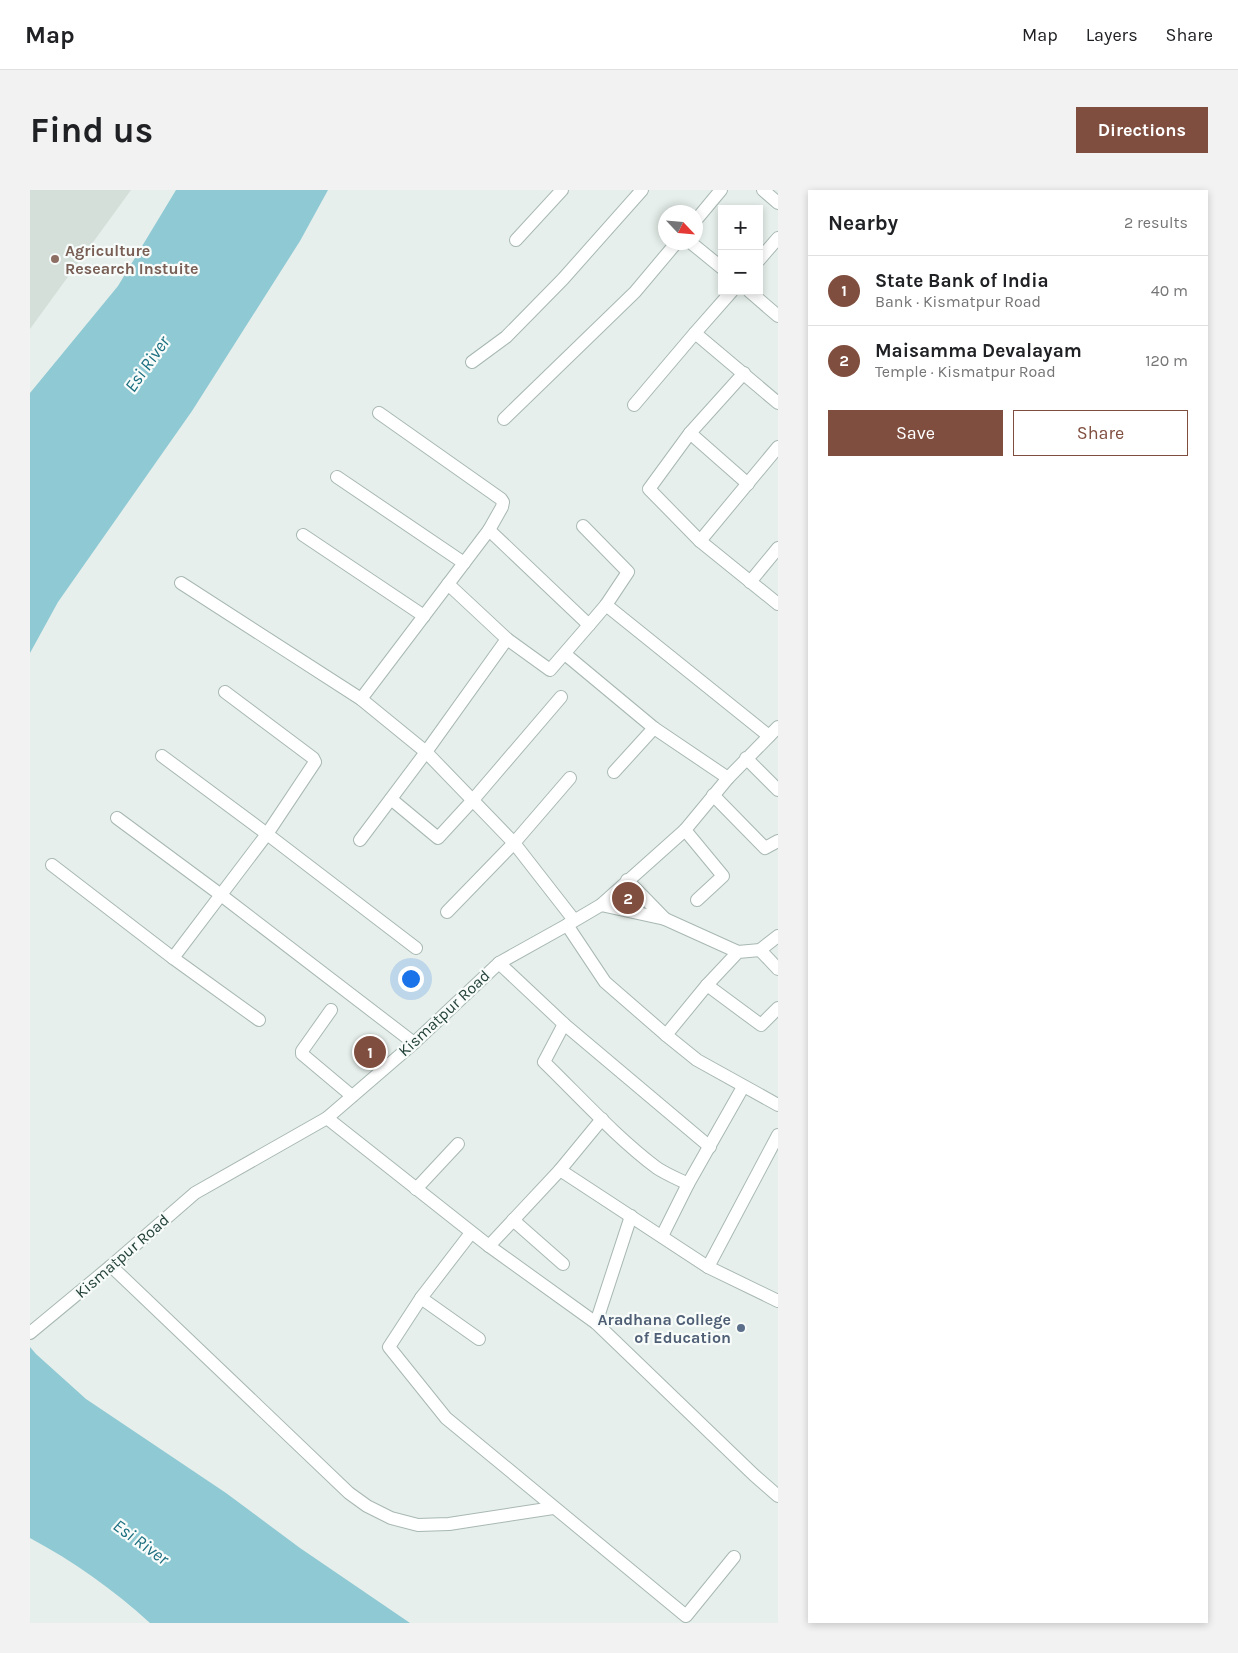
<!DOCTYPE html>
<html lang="en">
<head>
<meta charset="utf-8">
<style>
  :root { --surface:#fff; --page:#f2f2f2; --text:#202124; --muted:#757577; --line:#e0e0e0; --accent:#7f4e3f }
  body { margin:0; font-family:Karla,sans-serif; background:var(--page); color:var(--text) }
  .controls { position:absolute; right:15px; top:15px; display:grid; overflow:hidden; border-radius:0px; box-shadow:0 2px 8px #0003 }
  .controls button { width:45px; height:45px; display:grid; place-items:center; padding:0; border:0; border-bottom:1px solid var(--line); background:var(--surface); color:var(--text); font:25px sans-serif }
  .compass { position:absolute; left:628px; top:15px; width:45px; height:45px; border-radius:50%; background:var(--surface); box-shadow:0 2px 8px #0003; rotate:116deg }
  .you { position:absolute; left:380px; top:788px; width:18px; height:18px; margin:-12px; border:4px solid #fff; border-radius:50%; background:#1a73e8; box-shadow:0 0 0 8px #1a73e833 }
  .badge { display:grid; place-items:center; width:32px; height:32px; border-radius:50%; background:var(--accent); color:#fff; font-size:16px; font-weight:700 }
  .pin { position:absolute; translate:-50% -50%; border:2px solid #fff; box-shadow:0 1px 5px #0006 }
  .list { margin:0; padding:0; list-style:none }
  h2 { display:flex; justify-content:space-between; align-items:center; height:65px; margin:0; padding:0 20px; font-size:21px }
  h2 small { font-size:16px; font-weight:400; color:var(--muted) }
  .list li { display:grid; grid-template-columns:32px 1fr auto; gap:15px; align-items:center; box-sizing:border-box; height:70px; padding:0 20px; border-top:1px solid var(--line) }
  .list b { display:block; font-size:19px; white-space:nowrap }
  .list p { margin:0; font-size:16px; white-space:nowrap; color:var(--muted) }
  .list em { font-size:16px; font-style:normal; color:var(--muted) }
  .actions { display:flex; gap:10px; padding:15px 20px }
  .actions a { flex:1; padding:11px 0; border:1px solid var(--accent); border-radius:0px; text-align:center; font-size:18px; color:var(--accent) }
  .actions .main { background:var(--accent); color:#fff }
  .map { position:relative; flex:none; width:748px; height:1433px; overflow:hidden; border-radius:0px }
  header { display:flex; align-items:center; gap:30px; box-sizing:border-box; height:70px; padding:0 25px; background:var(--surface); border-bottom:1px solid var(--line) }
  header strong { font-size:24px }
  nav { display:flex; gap:28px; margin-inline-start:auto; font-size:18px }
  .intro { display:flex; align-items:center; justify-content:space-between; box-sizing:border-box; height:120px; padding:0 30px }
  h1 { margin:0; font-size:35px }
  .button { padding:12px 22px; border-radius:0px; background:var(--accent); color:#fff; font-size:18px; font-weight:700 }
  main { display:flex; gap:30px; padding:0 30px }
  aside { flex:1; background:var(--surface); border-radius:0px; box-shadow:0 2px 8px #0003 }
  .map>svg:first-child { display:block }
  .built { fill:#d4dfda }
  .water { fill:#8ec9d4 }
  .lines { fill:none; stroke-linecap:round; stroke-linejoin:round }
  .minor-casing { stroke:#a8b8b2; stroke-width:14 }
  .minor { stroke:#fff; stroke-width:12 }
  .education-dot { fill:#8d6e63; stroke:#f7fbf9; stroke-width:2 }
  .service-dot { fill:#5c6f8a; stroke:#f7fbf9; stroke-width:2 }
  .labels { text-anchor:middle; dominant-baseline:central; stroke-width:4.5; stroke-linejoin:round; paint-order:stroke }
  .education-label { font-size:16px; font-weight:bold; fill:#785e54; stroke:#f7fbf9; text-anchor:start }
  .street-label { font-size:16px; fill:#24423a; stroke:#f7fbf9 }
  .service-label { font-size:16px; font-weight:bold; fill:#4e5e75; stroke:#f7fbf9; text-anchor:end }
  .water-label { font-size:18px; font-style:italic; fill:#1c6f80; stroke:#f7fbf9 }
</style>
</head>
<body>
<header>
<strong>Map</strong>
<nav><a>Map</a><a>Layers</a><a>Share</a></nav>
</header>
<div class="intro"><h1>Find us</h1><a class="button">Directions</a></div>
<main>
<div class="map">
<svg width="748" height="1433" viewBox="0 0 748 1433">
  <rect width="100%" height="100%" fill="#e6efeb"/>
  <path class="built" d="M0,0H101L0,139Z"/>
  <g class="water">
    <path d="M146,0H298L270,51L162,221L28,412L0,463V203L88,96Z"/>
    <path d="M0,1157L6,1164L56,1209L196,1303L270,1358L380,1433H120C84,1400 43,1371 0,1348Z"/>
  </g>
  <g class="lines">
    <g class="minor-casing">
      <g id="minor">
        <path d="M733,0L748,13"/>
        <path d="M666,30L691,0"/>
        <path d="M486,50L532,0"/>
        <path d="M660,52L692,78"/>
        <path d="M729,70L748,48"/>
        <path d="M719,101L748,126"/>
        <path d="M665,143L748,213"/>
        <path d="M442,172L476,147L533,89L612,0"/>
        <path d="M714,183L660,243L619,299L670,351L748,414"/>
        <path d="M604,215L665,143L702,101"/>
        <path d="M349,223L471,309L473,312L472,317L459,340"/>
        <path d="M474,229L605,102L647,52"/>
        <path d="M660,243L718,294"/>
        <path d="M307,287L434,373"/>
        <path d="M553,336L598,382L576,415"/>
        <path d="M273,345L394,426"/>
        <path d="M670,351L748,257"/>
        <path d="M720,392L748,358"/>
        <path d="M151,393L331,509L396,562L484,653L544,730"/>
        <path d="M418,394L477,449L520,480L559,435"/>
        <path d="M535,464L624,538L698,588"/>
        <path d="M331,509L459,340L559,435L576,415L739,546"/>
        <path d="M132,566L237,644L386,758"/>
        <path d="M716,568L748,600"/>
        <path d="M584,582L624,538"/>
        <path d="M683,605L735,658L748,651"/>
        <path d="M361,609L408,648L442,611L531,507"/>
        <path d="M87,628L191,705L384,853"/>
        <path d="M655,640L693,686L667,710"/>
        <path d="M330,650L396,562L477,449"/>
        <path d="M22,675L143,768L237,644L285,572L283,568L195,502"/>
        <path d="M597,690L635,729"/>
        <path d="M571,715L635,729L708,762"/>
        <path d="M417,722L484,653L540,588"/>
        <path d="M537,735L575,792L636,845L667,870L748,915"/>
        <path d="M730,760L748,779"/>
        <path d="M143,768L229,830"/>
        <path d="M469,773L534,834L680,957"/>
        <path d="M677,795L731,835L748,818"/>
        <path d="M301,820L272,861V864L322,906"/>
        <path d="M534,834L514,872C551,908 586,947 627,978C636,984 648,989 658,994"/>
        <path d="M636,845L677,795L708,762L730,760L748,746"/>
        <path d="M297,928L459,1056L530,980L678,1077L748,1111"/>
        <path d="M530,980L572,929"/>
        <path d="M386,999L428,954"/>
        <path d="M483,1030L533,1074"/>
        <path d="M441,1043L391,1108L359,1157L416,1228L656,1426L704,1367"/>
        <path d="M632,1046L658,994L713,897"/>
        <path d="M459,1056L566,1133L724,1285L748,1306"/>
        <path d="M81,1076L319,1303L337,1316L361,1328L388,1335L419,1334L523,1318"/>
        <path d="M678,1077L748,945"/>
        <path d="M391,1108L449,1149"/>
        <path d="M566,1133L601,1026"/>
        <path d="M0,1143L81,1076L165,1003L297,928L384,853L469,773L537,735L571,715L655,640L698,588L748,537"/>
      </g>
    </g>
    <use href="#minor" class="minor"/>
  </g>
  <circle class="education-dot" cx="25" cy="69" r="5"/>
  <circle class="service-dot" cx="711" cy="1138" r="5"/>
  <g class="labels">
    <g class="education-label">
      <text x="35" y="60">Agriculture<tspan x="35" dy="18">Research Instuite</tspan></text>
    </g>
    <g class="street-label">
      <text transform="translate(414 823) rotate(-43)">Kismatpur Road</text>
      <text transform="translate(92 1066) rotate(-41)">Kismatpur Road</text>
    </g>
    <g class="service-label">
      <text x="701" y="1129">Aradhana College<tspan x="701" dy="18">of Education</tspan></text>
    </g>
    <g class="water-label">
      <text transform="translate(117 174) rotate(-55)">Esi River</text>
      <text transform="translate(111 1352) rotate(36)">Esi River</text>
    </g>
  </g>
</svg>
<div class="controls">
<button>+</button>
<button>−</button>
</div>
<svg class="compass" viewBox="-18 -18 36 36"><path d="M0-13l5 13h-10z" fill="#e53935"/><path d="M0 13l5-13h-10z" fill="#757577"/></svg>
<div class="you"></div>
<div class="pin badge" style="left:340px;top:862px">1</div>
<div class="pin badge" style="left:598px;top:708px">2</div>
</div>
<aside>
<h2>Nearby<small>2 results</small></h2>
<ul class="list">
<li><span class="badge">1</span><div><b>State Bank of India</b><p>Bank · Kismatpur Road</p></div><em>40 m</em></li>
<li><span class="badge">2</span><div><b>Maisamma Devalayam</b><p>Temple · Kismatpur Road</p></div><em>120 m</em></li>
</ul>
<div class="actions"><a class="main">Save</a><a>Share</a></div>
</aside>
</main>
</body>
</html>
